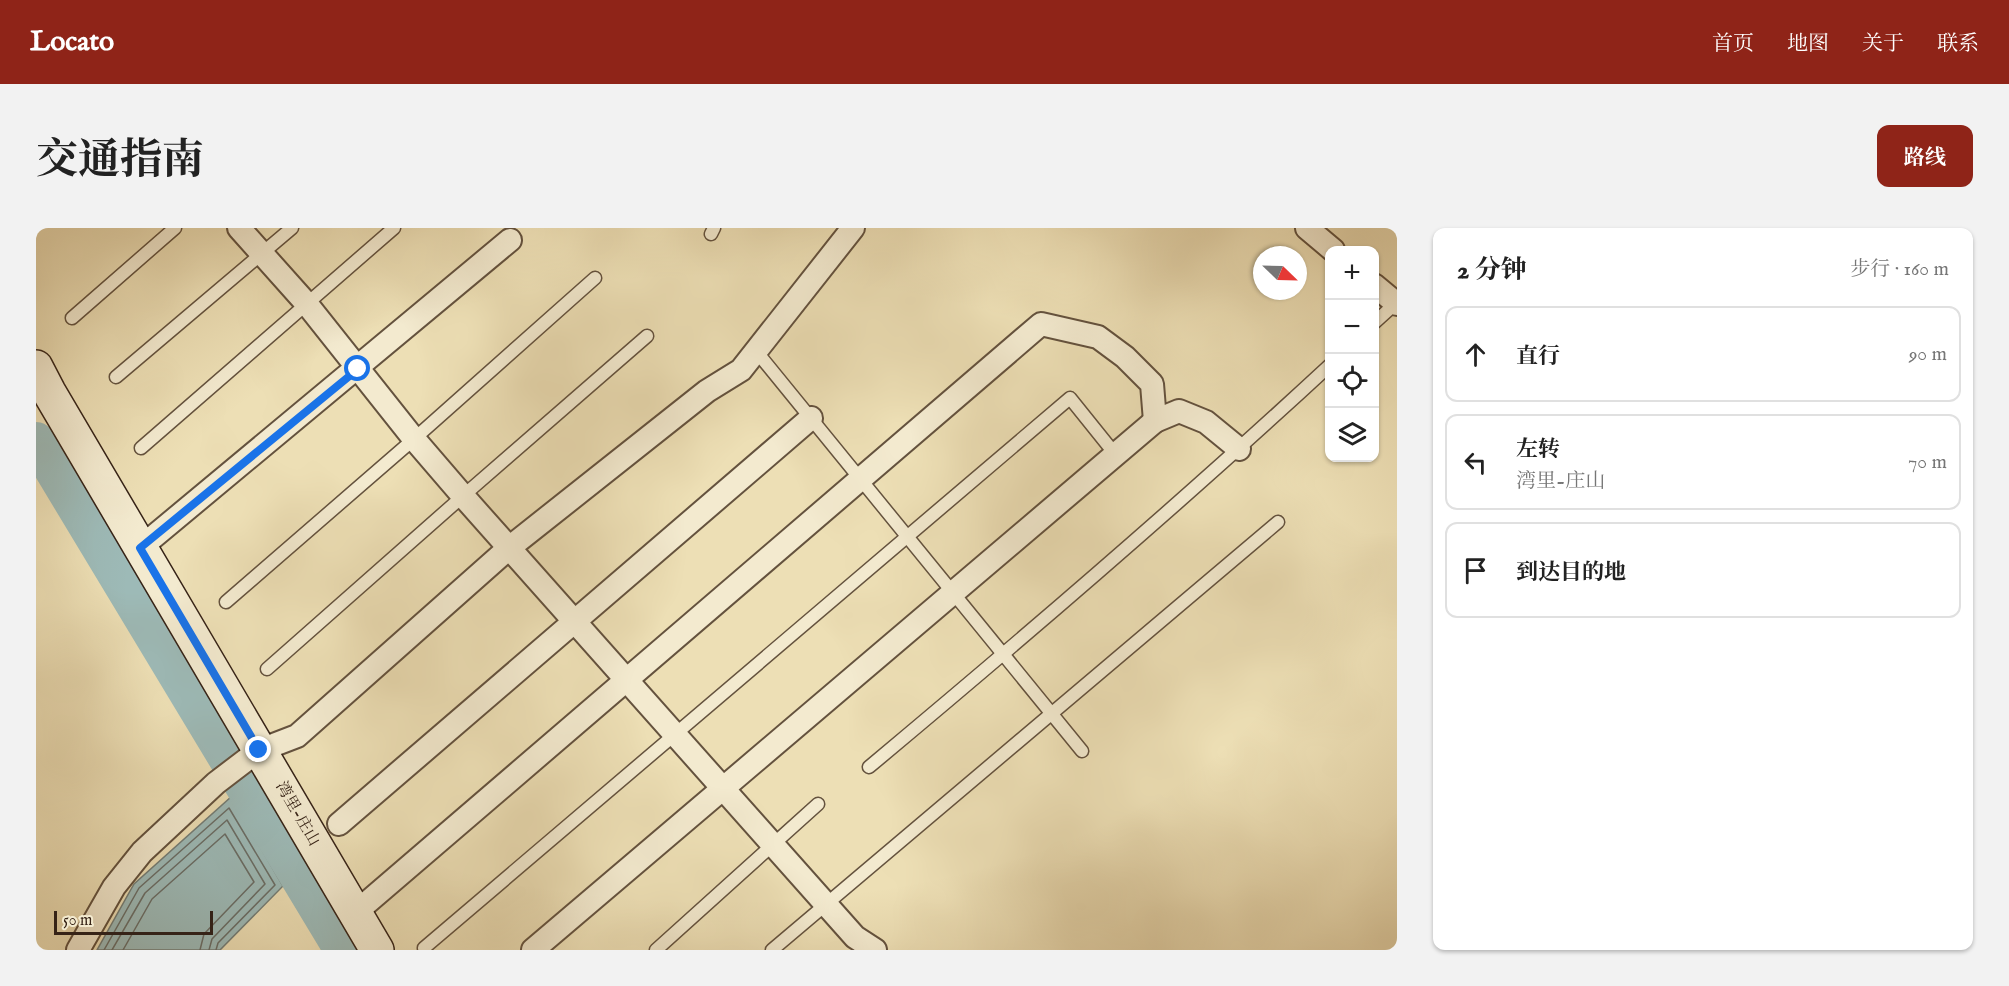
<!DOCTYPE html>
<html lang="zh">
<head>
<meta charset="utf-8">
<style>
  :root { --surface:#fff; --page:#f2f2f2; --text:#222; --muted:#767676; --line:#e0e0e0; --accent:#8f2418 }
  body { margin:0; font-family:"IM FELL English","Noto Serif SC",serif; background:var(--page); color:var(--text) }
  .controls { position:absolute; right:18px; top:18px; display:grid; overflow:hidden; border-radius:12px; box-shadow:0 2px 4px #0004 }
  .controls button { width:54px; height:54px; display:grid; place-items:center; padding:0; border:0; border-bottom:2px solid var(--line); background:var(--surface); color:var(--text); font:30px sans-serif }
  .compass { position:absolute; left:1217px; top:18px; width:54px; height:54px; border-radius:50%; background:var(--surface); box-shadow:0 2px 4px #0004; rotate:113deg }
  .scale { position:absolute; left:18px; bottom:15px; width:159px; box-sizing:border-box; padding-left:6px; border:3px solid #362317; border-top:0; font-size:16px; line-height:21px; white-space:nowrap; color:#362317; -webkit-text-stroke:4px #f3eacf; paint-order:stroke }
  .stop { position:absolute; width:18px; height:18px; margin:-14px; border:4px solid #1a73e8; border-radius:50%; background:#fff }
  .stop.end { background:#1a73e8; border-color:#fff; box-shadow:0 2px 6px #0008 }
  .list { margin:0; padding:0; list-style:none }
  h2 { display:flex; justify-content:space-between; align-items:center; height:78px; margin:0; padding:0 24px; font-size:26px }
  h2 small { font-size:20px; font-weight:400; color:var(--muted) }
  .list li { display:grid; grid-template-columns:39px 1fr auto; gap:18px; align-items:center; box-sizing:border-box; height:96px; margin:0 12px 12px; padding:0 12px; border:2px solid var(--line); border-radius:12px }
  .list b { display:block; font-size:22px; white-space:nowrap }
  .list p { margin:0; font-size:20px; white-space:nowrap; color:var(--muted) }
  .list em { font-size:20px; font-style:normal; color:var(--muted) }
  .icon { flex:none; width:33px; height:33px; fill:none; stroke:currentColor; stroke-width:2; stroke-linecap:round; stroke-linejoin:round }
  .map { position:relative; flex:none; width:1361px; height:722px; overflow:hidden; border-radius:12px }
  header { display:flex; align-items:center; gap:36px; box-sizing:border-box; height:84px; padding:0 30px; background:var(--accent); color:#fff }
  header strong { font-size:28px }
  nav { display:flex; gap:33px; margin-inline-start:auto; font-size:21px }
  .intro { display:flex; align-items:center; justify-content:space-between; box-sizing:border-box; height:144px; padding:0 36px }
  h1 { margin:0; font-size:42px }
  .button { padding:15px 27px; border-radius:12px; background:var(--accent); color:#fff; font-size:21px; font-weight:700 }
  main { display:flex; gap:36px; padding:0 36px }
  aside { flex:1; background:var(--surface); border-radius:12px; box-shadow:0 2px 4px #0004 }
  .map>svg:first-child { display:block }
  .water { fill:#9dbab7; stroke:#747e77; stroke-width:1.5 }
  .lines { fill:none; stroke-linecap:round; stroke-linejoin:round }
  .shore { stroke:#6a6e67; stroke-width:1.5 }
  .river { stroke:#9dbab7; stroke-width:38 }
  .service-casing { stroke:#64523e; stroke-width:15 }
  .minor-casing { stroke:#64523e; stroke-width:26 }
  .secondary-casing { stroke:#362317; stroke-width:36 }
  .service { stroke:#f3eacf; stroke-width:12 }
  .minor { stroke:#f3eacf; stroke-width:22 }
  .secondary { stroke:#f3eacf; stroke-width:33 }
  .route { stroke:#1a73e8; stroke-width:8 }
  .labels { text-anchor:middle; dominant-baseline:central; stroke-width:4.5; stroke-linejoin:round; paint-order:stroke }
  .street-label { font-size:16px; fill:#362317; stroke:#f3eacf }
</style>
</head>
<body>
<header>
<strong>Locato</strong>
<nav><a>首页</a><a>地图</a><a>关于</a><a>联系</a></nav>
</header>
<div class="intro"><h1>交通指南</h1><a class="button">路线</a></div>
<main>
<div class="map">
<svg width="1361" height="722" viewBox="0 0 1361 722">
  <rect width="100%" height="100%" fill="#eddfb5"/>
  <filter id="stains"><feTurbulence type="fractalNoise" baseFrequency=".00333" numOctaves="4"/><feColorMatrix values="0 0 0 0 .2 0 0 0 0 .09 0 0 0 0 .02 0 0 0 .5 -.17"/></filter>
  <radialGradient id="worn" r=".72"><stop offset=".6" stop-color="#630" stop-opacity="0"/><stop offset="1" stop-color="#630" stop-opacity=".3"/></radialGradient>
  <path class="water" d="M195,569L247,658L184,722H61L98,656Z"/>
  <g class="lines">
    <g class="shore">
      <path d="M68,722L103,660L193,580L239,657L182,715L180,722"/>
      <path d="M76,722L109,665L191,592L229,656L176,711L173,722"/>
      <path d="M87,722L116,671L189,606L218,654L168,706L164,722"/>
    </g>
    <path class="river" d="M0,213L307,722"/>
    <g class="service-casing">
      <g id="service">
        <path d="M675,6L678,0"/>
        <path d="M36,90L139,0"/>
        <path d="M1338,95L1360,75"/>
        <path d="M720,123L1046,523"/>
        <path d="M80,149L256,0"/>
        <path d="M105,220L358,0"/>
        <path d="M190,374L378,211L559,50"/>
        <path d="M231,441L427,268L611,108"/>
        <path d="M833,539C990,408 1144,276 1294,137"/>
        <path d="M388,720L1034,170L1079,226"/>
        <path d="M620,722L782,576"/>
        <path d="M736,722L1242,294"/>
      </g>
    </g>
    <g class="minor-casing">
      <g id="minor">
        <path d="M203,0L270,75L378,211L427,268L819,709L839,722"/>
        <path d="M1271,0L1297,22"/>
        <path d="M1338,57L1361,76"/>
        <path d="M104,320L474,12"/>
        <path d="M303,596L775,190"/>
        <path d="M319,685L1005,96L1062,109L1089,129L1116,156L1119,193L1143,183L1170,194L1203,221"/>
        <path d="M42,722L78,659L106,624L180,555L222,523L261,508L473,320L671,163L705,142L817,0"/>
        <path d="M497,722L1119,193"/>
      </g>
    </g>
    <g class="secondary-casing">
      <path id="secondary" d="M0,139L13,164L341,722"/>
    </g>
    <use href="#service" class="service"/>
    <use href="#minor" class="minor"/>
    <use href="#secondary" class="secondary"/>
  </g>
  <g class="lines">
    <path class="route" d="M223,522L104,320L322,141"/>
  </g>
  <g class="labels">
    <g class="street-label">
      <text transform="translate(261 586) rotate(60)">湾里-庄山</text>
    </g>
  </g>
  <rect width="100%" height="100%" filter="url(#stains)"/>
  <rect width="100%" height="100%" fill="url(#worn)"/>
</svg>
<div class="controls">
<button>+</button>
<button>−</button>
<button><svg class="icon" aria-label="locate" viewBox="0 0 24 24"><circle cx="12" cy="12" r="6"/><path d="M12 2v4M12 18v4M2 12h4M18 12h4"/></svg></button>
<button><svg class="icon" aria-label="layers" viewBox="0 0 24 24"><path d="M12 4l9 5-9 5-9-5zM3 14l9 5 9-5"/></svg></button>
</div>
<svg class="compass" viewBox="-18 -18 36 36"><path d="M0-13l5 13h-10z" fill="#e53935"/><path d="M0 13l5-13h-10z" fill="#767676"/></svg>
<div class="scale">50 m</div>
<div class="stop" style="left:322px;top:141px"></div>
<div class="stop end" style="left:223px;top:522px"></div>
</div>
<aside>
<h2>2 分钟<small>步行 · 160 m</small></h2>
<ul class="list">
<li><svg class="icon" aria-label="ahead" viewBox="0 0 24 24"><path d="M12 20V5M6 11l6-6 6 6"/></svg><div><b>直行</b></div><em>90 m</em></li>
<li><svg class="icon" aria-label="left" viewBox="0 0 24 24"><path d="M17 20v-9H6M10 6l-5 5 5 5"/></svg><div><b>左转</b><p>湾里-庄山</p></div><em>70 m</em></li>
<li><svg class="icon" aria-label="arrive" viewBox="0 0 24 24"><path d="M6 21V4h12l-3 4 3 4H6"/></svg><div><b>到达目的地</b></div></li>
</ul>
</aside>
</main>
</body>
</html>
